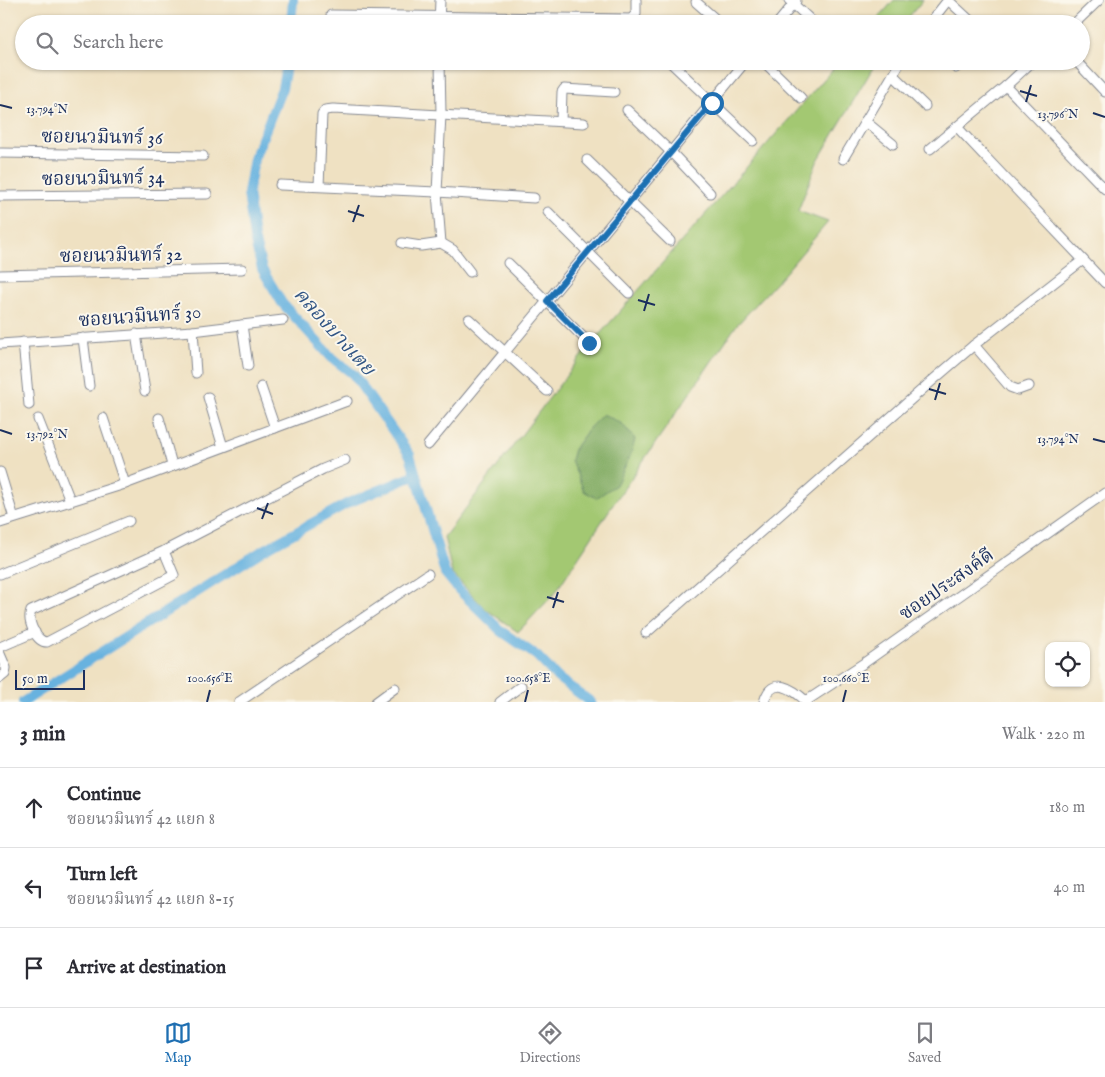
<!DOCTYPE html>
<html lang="en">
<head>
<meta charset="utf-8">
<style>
  :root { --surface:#fff; --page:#f2f2f3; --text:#2b2b33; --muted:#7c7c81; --line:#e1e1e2; --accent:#1f6fb2 }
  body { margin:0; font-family:"IM FELL English","Noto Serif Thai",serif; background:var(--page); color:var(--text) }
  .controls { position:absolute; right:15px; bottom:15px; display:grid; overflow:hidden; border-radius:10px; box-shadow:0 1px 4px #0004 }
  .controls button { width:45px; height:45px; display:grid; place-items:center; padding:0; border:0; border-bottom:1px solid var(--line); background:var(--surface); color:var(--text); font:25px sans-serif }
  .scale { position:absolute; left:15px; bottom:12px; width:70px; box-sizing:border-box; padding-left:5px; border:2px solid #1b2f5e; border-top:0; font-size:14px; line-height:18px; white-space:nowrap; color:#1b2f5e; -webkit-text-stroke:4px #fbf7ec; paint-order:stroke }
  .stop { position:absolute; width:15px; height:15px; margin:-11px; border:4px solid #1f6fb2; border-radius:50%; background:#fff }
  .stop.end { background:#1f6fb2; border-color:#fff; box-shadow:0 1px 5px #0008 }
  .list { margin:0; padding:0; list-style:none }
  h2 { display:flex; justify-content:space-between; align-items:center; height:65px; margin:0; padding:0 20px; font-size:21px }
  h2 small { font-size:16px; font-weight:400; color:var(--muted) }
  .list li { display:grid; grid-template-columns:32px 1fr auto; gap:15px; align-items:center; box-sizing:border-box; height:80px; padding:0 20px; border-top:1px solid var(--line) }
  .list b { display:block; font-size:19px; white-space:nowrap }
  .list p { margin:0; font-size:16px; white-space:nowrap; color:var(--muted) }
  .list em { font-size:16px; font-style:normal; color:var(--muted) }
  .icon { flex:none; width:28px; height:28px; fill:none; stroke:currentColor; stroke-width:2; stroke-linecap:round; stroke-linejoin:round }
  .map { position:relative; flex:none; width:1105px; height:702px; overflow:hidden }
  .search { position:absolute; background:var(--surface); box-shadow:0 1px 4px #0004; left:15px; right:15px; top:15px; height:55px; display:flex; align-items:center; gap:12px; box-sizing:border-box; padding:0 18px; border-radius:28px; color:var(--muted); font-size:19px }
  .sheet { height:305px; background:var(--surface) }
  nav { display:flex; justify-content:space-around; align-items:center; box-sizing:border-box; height:70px; border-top:1px solid var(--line); background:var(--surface); font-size:14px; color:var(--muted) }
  nav a { display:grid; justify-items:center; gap:2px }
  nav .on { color:var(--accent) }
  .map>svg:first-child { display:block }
  .green { fill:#a3c872; stroke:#5f7c68 }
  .forest { fill:#82ac64; stroke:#4e6e61 }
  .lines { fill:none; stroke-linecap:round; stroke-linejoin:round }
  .canal { stroke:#67b2df; stroke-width:10 }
  .street-casing { stroke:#858890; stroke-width:11 }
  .street { stroke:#fff; stroke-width:9 }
  .route { stroke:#1f6fb2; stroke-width:6 }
  .ticks { fill:none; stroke:#1b2f5e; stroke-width:2 }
  .labels { text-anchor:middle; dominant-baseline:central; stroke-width:4; stroke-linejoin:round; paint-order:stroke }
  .street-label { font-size:19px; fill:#1b2f5e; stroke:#fbf7ec }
  .water-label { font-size:20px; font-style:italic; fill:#325685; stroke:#fbf7ec }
  .ticks-label { font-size:12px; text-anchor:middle; fill:#1b2f5e; stroke:#fbf7ec; stroke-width:4; stroke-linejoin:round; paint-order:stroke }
</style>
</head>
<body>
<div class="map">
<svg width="1105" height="702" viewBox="0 0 1105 702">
  <rect width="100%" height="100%" fill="#fbf7ec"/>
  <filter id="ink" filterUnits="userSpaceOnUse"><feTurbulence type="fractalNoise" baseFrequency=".02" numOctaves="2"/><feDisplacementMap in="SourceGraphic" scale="10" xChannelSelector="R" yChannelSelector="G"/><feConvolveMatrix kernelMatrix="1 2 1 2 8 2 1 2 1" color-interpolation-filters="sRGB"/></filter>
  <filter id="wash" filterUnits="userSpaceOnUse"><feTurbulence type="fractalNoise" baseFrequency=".0096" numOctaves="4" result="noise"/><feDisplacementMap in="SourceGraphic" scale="20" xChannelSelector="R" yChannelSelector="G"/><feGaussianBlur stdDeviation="1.12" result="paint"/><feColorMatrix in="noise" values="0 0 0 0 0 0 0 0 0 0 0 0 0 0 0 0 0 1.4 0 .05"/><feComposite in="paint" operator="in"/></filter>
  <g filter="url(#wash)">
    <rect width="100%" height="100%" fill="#efe1c2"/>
    <g class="green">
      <path d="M894,0H923L903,24H873Z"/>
      <path d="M840,61H877L817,162L798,211L828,222L784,274L736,326L610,509L555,593L518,632L484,608L452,573L444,537L585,351Z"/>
    </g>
    <path class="forest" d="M603,414L622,424L635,439L631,454L616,485L596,498L584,491L571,460L574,449L590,427Z"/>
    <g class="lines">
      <g class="canal">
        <path d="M291,24L293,0"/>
        <path d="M287,61L282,88L254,159L248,193L254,238L262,269L282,303L331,357L353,374L410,455L445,573L459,590L501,631L537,656L558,678L591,702"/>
        <path d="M23,702L262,551L348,503L416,475"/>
      </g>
    </g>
  </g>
  <g filter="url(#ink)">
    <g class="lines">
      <g class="street-casing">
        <g id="street">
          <path d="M789,0L815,24"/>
          <path d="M948,0L974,24"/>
          <path d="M696,2L721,24"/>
          <path d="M331,15L631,19L636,14V0"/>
          <path d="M439,24L440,0"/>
          <path d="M777,24L796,1"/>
          <path d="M929,24L948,0"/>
          <path d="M1074,24L1099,0"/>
          <path d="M440,61L441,115L437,192L441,243"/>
          <path d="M669,61L753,141"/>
          <path d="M763,61L801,98"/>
          <path d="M948,61L956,68"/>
          <path d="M1076,61L1105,92"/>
          <path d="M893,75L925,106"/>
          <path d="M1006,86L1105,189"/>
          <path d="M627,110L671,152L710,193"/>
          <path d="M561,121L562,92L564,89L614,92"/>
          <path d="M865,121L893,144"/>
          <path d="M957,127L1105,283"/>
          <path d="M930,149L1006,86L1033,61"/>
          <path d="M0,153L203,156"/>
          <path d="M843,159L901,61"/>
          <path d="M587,160L670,241"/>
          <path d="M280,185L437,192L534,198"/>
          <path d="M319,186L322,114L325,110L333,109L584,123"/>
          <path d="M0,196L207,194"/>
          <path d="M548,212L629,293"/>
          <path d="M402,243L421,246L441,243L453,250L470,272"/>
          <path d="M508,263L589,343"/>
          <path d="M0,275L242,269"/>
          <path d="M469,319L547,391"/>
          <path d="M242,325L248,366"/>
          <path d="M193,331L196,373"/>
          <path d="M136,334L145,391"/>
          <path d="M83,338L89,386"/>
          <path d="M23,342L29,405"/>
          <path d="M0,344L193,331L283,320"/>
          <path d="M974,345L1010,387L1018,390L1029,386"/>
          <path d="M261,387L275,428"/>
          <path d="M208,397L223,447"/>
          <path d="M103,418L125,484"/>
          <path d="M159,418L172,465"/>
          <path d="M38,419L70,500"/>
          <path d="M428,445L746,61"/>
          <path d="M0,472L14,518"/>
          <path d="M0,523L125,484L347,401"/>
          <path d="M164,551L174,575L47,642C36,642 27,621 31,611L164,551L323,469L345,460"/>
          <path d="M0,574L129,521"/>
          <path d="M646,633L933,380L974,345L1083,260"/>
          <path d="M0,647L35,632"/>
          <path d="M0,654L6,668L5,674L0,678"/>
          <path d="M806,701L864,663L1105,493"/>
          <path d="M239,702L428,574"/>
          <path d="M376,702L395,688"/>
          <path d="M500,702L521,686"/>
          <path d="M764,702C772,674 793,689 807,702"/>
        </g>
      </g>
      <use href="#street" class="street"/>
    </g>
  </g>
  <g class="lines" filter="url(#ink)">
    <path class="route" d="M589,343L547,301L712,103"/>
  </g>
  <path class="ticks" d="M1020,91L1037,96M1026,102L1031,85M0,105L12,108M1093,113L1105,117M348,211L364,216M353,222L359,205M638,300L655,305M644,311L649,294M929,389L946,394M935,400L940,383M0,430L12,434M1093,439L1105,442M257,508L273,514M262,519L268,503M547,597L564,602M553,608L558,592M207,702L210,690M525,702L528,690M843,702L846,690"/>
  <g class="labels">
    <g class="street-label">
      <text transform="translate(102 138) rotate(1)">ซอยนวมินทร์ 36</text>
      <text transform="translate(103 179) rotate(-1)">ซอยนวมินทร์ 34</text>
      <text transform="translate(121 256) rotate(-1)">ซอยนวมินทร์ 32</text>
      <text transform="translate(140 317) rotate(-4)">ซอยนวมินทร์ 30</text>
      <text transform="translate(947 585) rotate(-35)">ซอยประสงค์ดี</text>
    </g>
    <g class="water-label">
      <text transform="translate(334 332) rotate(48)">คลองบางเตย</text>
    </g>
  </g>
  <g class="ticks-label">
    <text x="47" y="113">13.794°N</text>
    <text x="1058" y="118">13.796°N</text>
    <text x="47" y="438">13.792°N</text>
    <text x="1058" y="443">13.794°N</text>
    <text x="210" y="682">100.656°E</text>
    <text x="528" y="682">100.658°E</text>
    <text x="846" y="682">100.660°E</text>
  </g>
</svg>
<div class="controls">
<button><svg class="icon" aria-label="locate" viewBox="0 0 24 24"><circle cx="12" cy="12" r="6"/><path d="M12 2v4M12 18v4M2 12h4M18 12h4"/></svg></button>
</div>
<div class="scale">50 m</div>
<div class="stop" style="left:712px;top:103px"></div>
<div class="stop end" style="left:589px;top:343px"></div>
<div class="search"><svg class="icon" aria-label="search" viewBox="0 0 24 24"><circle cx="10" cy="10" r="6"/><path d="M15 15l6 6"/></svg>Search here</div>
</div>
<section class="sheet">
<h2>3 min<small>Walk · 220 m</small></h2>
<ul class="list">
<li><svg class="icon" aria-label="ahead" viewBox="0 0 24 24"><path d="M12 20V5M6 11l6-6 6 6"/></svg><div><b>Continue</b><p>ซอยนวมินทร์ 42 แยก 8</p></div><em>180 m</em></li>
<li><svg class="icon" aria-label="left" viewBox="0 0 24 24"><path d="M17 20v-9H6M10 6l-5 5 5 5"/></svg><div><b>Turn left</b><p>ซอยนวมินทร์ 42 แยก 8-15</p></div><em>40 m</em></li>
<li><svg class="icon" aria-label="arrive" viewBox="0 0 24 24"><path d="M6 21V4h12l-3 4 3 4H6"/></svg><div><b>Arrive at destination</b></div></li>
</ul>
</section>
<nav>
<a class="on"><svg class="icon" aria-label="map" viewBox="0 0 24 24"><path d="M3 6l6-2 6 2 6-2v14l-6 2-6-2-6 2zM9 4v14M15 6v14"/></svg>Map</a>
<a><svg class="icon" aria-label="directions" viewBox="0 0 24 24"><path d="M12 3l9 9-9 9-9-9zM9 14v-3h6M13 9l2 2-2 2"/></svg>Directions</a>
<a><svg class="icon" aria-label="saved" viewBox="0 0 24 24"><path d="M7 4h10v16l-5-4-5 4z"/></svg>Saved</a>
</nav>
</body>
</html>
